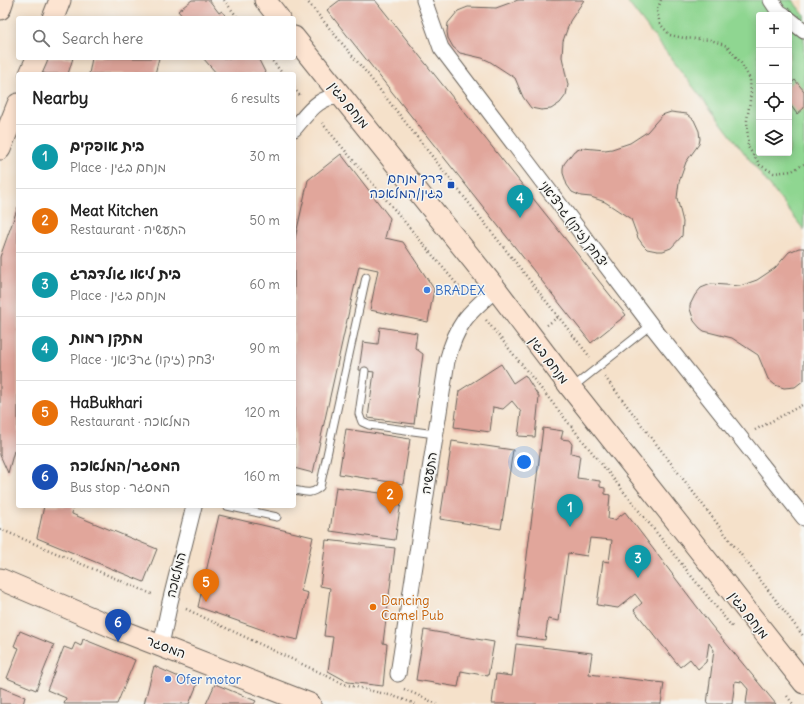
<!DOCTYPE html>
<html lang="en">
<head>
<meta charset="utf-8">
<style>
  :root { --surface:#fff; --page:#f6f6f6; --text:#222; --muted:#767676; --line:#e0e0e0; --accent:#db2777 }
  body { margin:0; font-family:Delius,"Playpen Sans Hebrew",sans-serif; background:var(--page); color:var(--text) }
  .controls { position:absolute; right:12px; top:12px; display:grid; overflow:hidden; border-radius:4px; box-shadow:0 2px 10px #0003 }
  .controls button { width:36px; height:36px; display:grid; place-items:center; padding:0; border:0; border-bottom:1px solid var(--line); background:var(--surface); color:var(--text); font:20px sans-serif }
  .you { position:absolute; left:524px; top:462px; width:14px; height:14px; margin:-10px; border:3px solid #fff; border-radius:50%; background:#1a73e8; box-shadow:0 0 0 6px #1a73e833 }
  .badge { display:grid; place-items:center; width:26px; height:26px; border-radius:50%; background:var(--accent); color:#fff; font-size:13px; font-weight:700 }
  .pin { position:absolute; translate:-50% -33px; filter:drop-shadow(0 1px 2px #0008) }
  .pin::after { content:''; position:absolute; top:21px; width:14px; height:12px; background:inherit; clip-path:polygon(0 0,100% 0,50% 100%) }
  .list { margin:0; padding:0; list-style:none }
  h2 { display:flex; justify-content:space-between; align-items:center; height:52px; margin:0; padding:0 16px; font-size:17px }
  h2 small { font-size:13px; font-weight:400; color:var(--muted) }
  .list li { display:grid; grid-template-columns:26px 1fr auto; gap:12px; align-items:center; box-sizing:border-box; height:64px; padding:0 16px; border-top:1px solid var(--line) }
  .list b { display:block; font-size:15px; white-space:nowrap }
  .list p { margin:0; font-size:13px; white-space:nowrap; color:var(--muted) }
  .list em { font-size:13px; font-style:normal; color:var(--muted) }
  .icon { flex:none; width:22px; height:22px; fill:none; stroke:currentColor; stroke-width:2; stroke-linecap:round; stroke-linejoin:round }
  .map { position:relative; flex:none; width:804px; height:704px; overflow:hidden }
  .search { position:absolute; background:var(--surface); box-shadow:0 2px 10px #0003; left:16px; top:16px; width:280px; height:44px; display:flex; align-items:center; gap:10px; box-sizing:border-box; padding:0 14px; border-radius:4px; color:var(--muted); font-size:15px }
  .panel { position:absolute; background:var(--surface); box-shadow:0 2px 10px #0003; left:16px; top:72px; width:280px; height:436px; border-radius:4px }
  .map>svg:first-child { display:block }
  .green { fill:#8fd691; stroke:#567956; fill-rule:evenodd }
  .building { fill:#e1a69b }
  .lines { fill:none; stroke-linecap:round; stroke-linejoin:round }
  .lane-casing { stroke:#686159; stroke-width:9 }
  .street-casing { stroke:#686159; stroke-width:17 }
  .secondary-casing { stroke:#686159; stroke-width:23 }
  .path { stroke:#686159; stroke-width:2.5; stroke-dasharray:1 3; stroke-linecap:butt }
  .lane { stroke:#fff; stroke-width:7 }
  .street { stroke:#fff; stroke-width:15 }
  .secondary { stroke:#fde4d1; stroke-width:21 }
  .transit-dot { fill:#1a4fb4; stroke:#f6f6f2; stroke-width:1.5 }
  .shop-dot { fill:#3f7fe0; stroke:#f6f6f2; stroke-width:1.5 }
  .food-dot { fill:#e8710a; stroke:#f6f6f2; stroke-width:1.5 }
  .labels { text-anchor:middle; dominant-baseline:central; stroke-width:3; stroke-linejoin:round; paint-order:stroke }
  .street-label { font-size:13px; fill:#1c1c1c; stroke:#f6f6f2 }
  .transit-label { font-size:13px; fill:#164399; stroke:#f6f6f2; text-anchor:end }
  .shop-label { font-size:13px; fill:#366cbe; stroke:#f6f6f2; text-anchor:start }
  .food-label { font-size:13px; fill:#c56008; stroke:#f6f6f2; text-anchor:start }
</style>
</head>
<body>
<div class="map">
<svg width="804" height="704" viewBox="0 0 804 704">
  <rect width="100%" height="100%" fill="#f6f6f2"/>
  <filter id="ink" filterUnits="userSpaceOnUse"><feTurbulence type="fractalNoise" baseFrequency=".025" numOctaves="2"/><feDisplacementMap in="SourceGraphic" scale="8" xChannelSelector="R" yChannelSelector="G"/><feConvolveMatrix kernelMatrix="1 2 1 2 8 2 1 2 1" color-interpolation-filters="sRGB"/></filter>
  <filter id="wash" filterUnits="userSpaceOnUse"><feTurbulence type="fractalNoise" baseFrequency=".012" numOctaves="4" result="noise"/><feDisplacementMap in="SourceGraphic" scale="16" xChannelSelector="R" yChannelSelector="G"/><feGaussianBlur stdDeviation="0.9" result="paint"/><feColorMatrix in="noise" values="0 0 0 0 0 0 0 0 0 0 0 0 0 0 0 0 0 1.4 0 .05"/><feComposite in="paint" operator="in"/></filter>
  <g filter="url(#wash)">
    <rect width="100%" height="100%" fill="#f5e1ca"/>
    <path class="green" d="M626,0H792L804,15V230ZM759,15H789V153H759Z"/>
    <g id="blocks">
      <g class="building">
        <path d="M192,0H209L219,13L222,11L227,18H184L178,11Z"/>
        <path d="M340,0H375L626,315L591,343L327,10Z"/>
        <path d="M518,0H584L570,21L563,41L562,57L568,85L566,95L560,103L551,109L541,110L531,108L523,97L515,78L489,61L482,58L460,53L453,47L448,38L447,32L448,23L458,11L468,7L496,8Z"/>
        <path d="M46,58H73L68,74H46L41,72Z"/>
        <path d="M92,58H159L155,74H89Z"/>
        <path d="M203,58H258L266,74H217Z"/>
        <path d="M795,80L804,91V108L797,114L789,103V85Z"/>
        <path d="M671,112L687,114L694,120L699,131L700,139L699,144L686,162L679,182L677,198L683,222L682,236L671,248L663,251H657L647,249L643,245L638,238L631,219L605,202L591,197L581,196L572,192L567,185L563,173V168L564,164L574,151L583,148L605,150L612,149L630,143L647,132L662,115Z"/>
        <path d="M341,154L390,218L385,238L403,242L434,289L428,322L370,310L378,270L359,266L313,473L294,468V243L308,180Z"/>
        <path d="M18,207V452L14,451L8,473L0,455V257Z"/>
        <path d="M799,248H804V380L795,387L784,388L775,385L768,379L758,355L732,338L704,331L700,328L694,321L690,309V305L695,295L701,288L711,284L740,286L757,280L775,268L789,252Z"/>
        <path d="M380,327L417,333L415,348L423,354L414,424L368,418L374,372L359,370L363,342L378,344Z"/>
        <path d="M501,364L513,383L525,375L539,397L535,437L518,436L521,412L512,401L503,409L493,407L490,432L454,427L459,391Z"/>
        <path d="M543,428L563,431L561,439L569,440L572,444L571,453L580,455L577,478L600,481V487L605,488V494L610,495L608,519L615,520L625,512L711,625L776,704H746L748,689L742,682L735,681L732,704H707L714,650L709,643L706,662L698,669L690,659L680,667L634,610L642,603L635,594L618,608L597,605L603,561L609,562L612,540L590,538L587,556L568,553L559,621L548,619L545,640L517,636Z"/>
        <path d="M346,429L410,439L403,484L339,474Z"/>
        <path d="M452,441L513,450L501,529L440,519Z"/>
        <path d="M336,487L402,496L395,540L330,531Z"/>
        <path d="M44,506H73L72,514L157,549L144,582L37,538Z"/>
        <path d="M219,515L313,537L301,591L308,593L298,640L280,636L198,607Z"/>
        <path d="M326,540L395,548L383,643L387,644L383,686L348,682L328,671L333,637L324,636L330,588L320,586Z"/>
        <path d="M424,630L494,642L488,676L461,671L458,687L416,680Z"/>
        <path d="M20,631L54,645L36,690L7,678L19,648L14,646Z"/>
        <path d="M83,639L135,660L117,704H64L66,698L47,690L64,647L72,650L75,643L81,646Z"/>
        <path d="M516,644L592,653L589,674L664,683L661,704H492L496,674L512,676Z"/>
        <path d="M154,666L197,685L189,704H144Z"/>
        <path d="M215,684L256,701L254,704H206Z"/>
        <path d="M0,687L25,697L23,704H0Z"/>
      </g>
    </g>
  </g>
  <g filter="url(#ink)">
    <use href="#blocks" fill-opacity="0" stroke="#686159" stroke-width="1"/>
    <g class="lines">
      <g class="lane-casing">
        <g id="lane">
          <path d="M365,371L359,414L362,422L369,425L435,434"/>
          <path d="M573,387L651,325"/>
          <path d="M294,490C305,492 311,495 320,487L366,277"/>
          <path d="M227,506L277,517"/>
        </g>
      </g>
      <g class="street-casing">
        <g id="street">
          <path d="M424,0L441,48L651,325L804,518"/>
          <path d="M771,0L779,12L784,15"/>
          <path d="M789,19L804,31"/>
          <path d="M294,129C308,113 320,93 343,98"/>
          <path d="M161,645L170,602L194,506"/>
          <path d="M398,674L447,361C457,323 467,314 496,289"/>
        </g>
      </g>
      <g class="secondary-casing">
        <g id="secondary">
          <path d="M265,0L279,18"/>
          <path d="M0,9L3,0"/>
          <path d="M53,18L60,0"/>
          <path d="M294,37L496,289L571,388L804,683"/>
          <path d="M30,74L37,58"/>
          <path d="M0,149L18,104"/>
          <path d="M0,579L122,631L310,704"/>
        </g>
      </g>
      <g class="path">
        <path d="M224,0L238,18"/>
        <path d="M306,0L365,71L590,357"/>
        <path d="M661,0L657,11L660,24L670,35L684,38L711,40L727,46L741,63L750,79L751,94L747,120L748,147L760,165L774,173L792,171L804,164"/>
        <path d="M270,58L283,74"/>
        <path d="M294,88L301,97"/>
        <path d="M322,123L465,294"/>
        <path d="M486,320L733,628"/>
        <path d="M547,325L558,317"/>
        <path d="M605,377L804,637"/>
        <path d="M755,430L804,404"/>
        <path d="M0,529L154,595"/>
        <path d="M186,609L344,684L393,696L416,704"/>
        <path d="M404,689L437,704"/>
        <path d="M787,696L793,704"/>
      </g>
      <use href="#lane" class="lane"/>
      <use href="#street" class="street"/>
      <use href="#secondary" class="secondary"/>
    </g>
  </g>
  <rect class="transit-dot" x="447" y="181" width="8" height="8" rx="2"/>
  <g class="shop-dot">
    <circle cx="427" cy="290" r="4"/>
    <circle cx="168" cy="679" r="4"/>
  </g>
  <circle class="food-dot" cx="373" cy="607" r="4"/>
  <g class="labels">
    <g class="street-label">
      <text transform="translate(349 105) rotate(51)">מנחם בגין</text>
      <text transform="translate(574 224) rotate(53)">יצחק (זיקו) גרציאני</text>
      <text transform="translate(549 360) rotate(53)">מנחם בגין</text>
      <text transform="translate(429 473) rotate(-81)">התעשיה</text>
      <text transform="translate(176 575) rotate(-76)">המלאכה</text>
      <text transform="translate(749 615) rotate(52)">מנחם בגין</text>
      <text transform="translate(166 647) rotate(21)">המסגר</text>
    </g>
    <g class="transit-label">
      <text x="443" y="178">דרך מנחם<tspan x="443" dy="15">בגין/המלאכה</tspan></text>
    </g>
    <g class="shop-label">
      <text x="435" y="290">BRADEX</text>
      <text x="176" y="679">Ofer motor</text>
    </g>
    <g class="food-label">
      <text x="381" y="600">Dancing<tspan x="381" dy="15">Camel Pub</tspan></text>
    </g>
  </g>
</svg>
<div class="controls">
<button>+</button>
<button>−</button>
<button><svg class="icon" aria-label="locate" viewBox="0 0 24 24"><circle cx="12" cy="12" r="6"/><path d="M12 2v4M12 18v4M2 12h4M18 12h4"/></svg></button>
<button><svg class="icon" aria-label="layers" viewBox="0 0 24 24"><path d="M12 4l9 5-9 5-9-5zM3 14l9 5 9-5"/></svg></button>
</div>
<div class="you"></div>
<div class="pin badge" style="left:570px;top:527px;background:#0f9aa8">1</div>
<div class="pin badge" style="left:390px;top:514px;background:#e8710a">2</div>
<div class="pin badge" style="left:638px;top:578px;background:#0f9aa8">3</div>
<div class="pin badge" style="left:520px;top:218px;background:#0f9aa8">4</div>
<div class="pin badge" style="left:206px;top:602px;background:#e8710a">5</div>
<div class="pin badge" style="left:118px;top:642px;background:#1a4fb4">6</div>
<div class="search"><svg class="icon" aria-label="search" viewBox="0 0 24 24"><circle cx="10" cy="10" r="6"/><path d="M15 15l6 6"/></svg>Search here</div>
<section class="panel">
<h2>Nearby<small>6 results</small></h2>
<ul class="list">
<li><span class="badge" style="background:#0f9aa8">1</span><div><b>בית אופקים</b><p>Place · מנחם בגין</p></div><em>30 m</em></li>
<li><span class="badge" style="background:#e8710a">2</span><div><b>Meat Kitchen</b><p>Restaurant · התעשיה</p></div><em>50 m</em></li>
<li><span class="badge" style="background:#0f9aa8">3</span><div><b>בית ליאו גולדברג</b><p>Place · מנחם בגין</p></div><em>60 m</em></li>
<li><span class="badge" style="background:#0f9aa8">4</span><div><b>מתקן רמות</b><p>Place · יצחק (זיקו) גרציאני</p></div><em>90 m</em></li>
<li><span class="badge" style="background:#e8710a">5</span><div><b>HaBukhari</b><p>Restaurant · המלאכה</p></div><em>120 m</em></li>
<li><span class="badge" style="background:#1a4fb4">6</span><div><b>המסגר/המלאכה</b><p>Bus stop · המסגר</p></div><em>160 m</em></li>
</ul>
</section>
</div>
</body>
</html>
